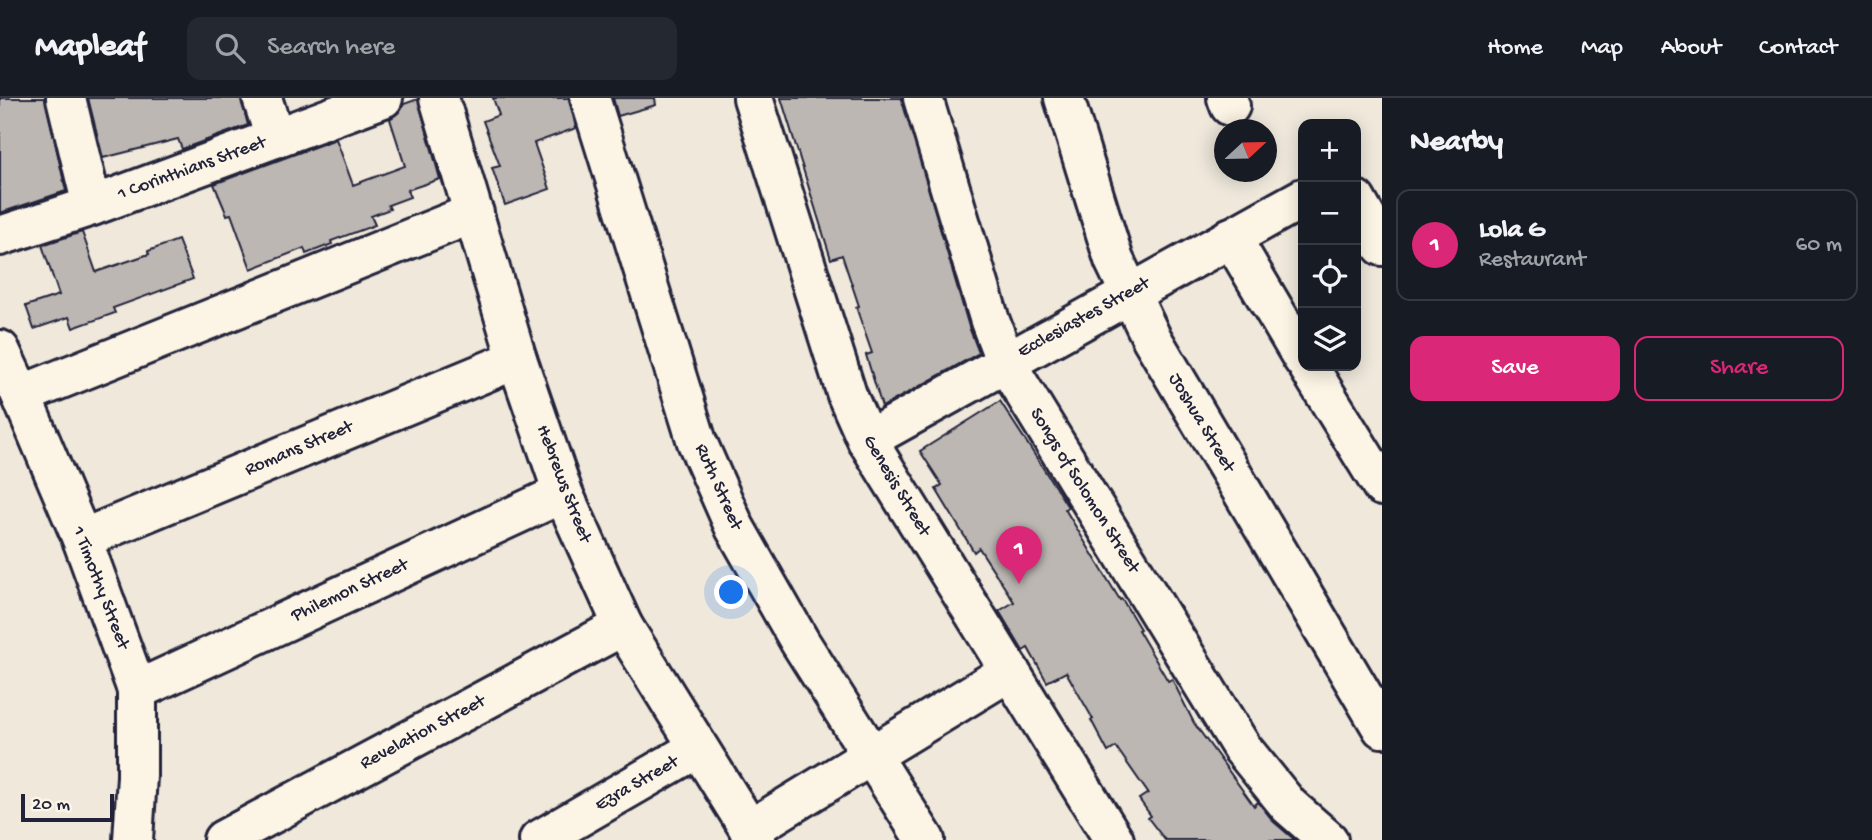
<!DOCTYPE html>
<html lang="en">
<head>
<meta charset="utf-8">
<style>
  :root { --surface:#171b24; --page:#242831; --text:#f1f3f6; --muted:#9ea1a6; --line:#363941; --accent:#db2777 }
  body { margin:0; font-family:"Gochi Hand",sans-serif; background:var(--page); color:var(--text) }
  .controls { position:absolute; right:21px; top:21px; display:grid; overflow:hidden; border-radius:14px; box-shadow:0 4px 18px #0003 }
  .controls button { width:63px; height:63px; display:grid; place-items:center; padding:0; border:0; border-bottom:2px solid var(--line); background:var(--surface); color:var(--text); font:35px sans-serif }
  .compass { position:absolute; left:1214px; top:21px; width:63px; height:63px; border-radius:50%; background:var(--surface); box-shadow:0 4px 18px #0003; rotate:68deg }
  .scale { position:absolute; left:21px; bottom:18px; width:93px; box-sizing:border-box; padding-left:7px; border:4px solid #22223b; border-top:0; font-size:19px; line-height:24px; white-space:nowrap; color:#22223b; -webkit-text-stroke:5px #fcf5e5; paint-order:stroke }
  .you { position:absolute; left:732px; top:495px; width:24px; height:24px; margin:-18px; border:5px solid #fff; border-radius:50%; background:#1a73e8; box-shadow:0 0 0 10px #1a73e833 }
  .badge { display:grid; place-items:center; width:46px; height:46px; border-radius:50%; background:var(--accent); color:#fff; font-size:23px; font-weight:700 }
  .pin { position:absolute; translate:-50% -58px; filter:drop-shadow(0 2px 4px #0008) }
  .pin::after { content:''; position:absolute; top:37px; width:24px; height:21px; background:inherit; clip-path:polygon(0 0,100% 0,50% 100%) }
  .list { margin:0; padding:0; list-style:none }
  h2 { display:flex; justify-content:space-between; align-items:center; height:91px; margin:0; padding:0 28px; font-size:30px }
  h2 small { font-size:23px; font-weight:400; color:var(--muted) }
  .list li { display:grid; grid-template-columns:46px 1fr auto; gap:21px; align-items:center; box-sizing:border-box; height:112px; margin:0 14px 14px; padding:0 14px; border:2px solid var(--line); border-radius:14px }
  .list b { display:block; font-size:26px; white-space:nowrap }
  .list p { margin:0; font-size:23px; white-space:nowrap; color:var(--muted) }
  .list em { font-size:23px; font-style:normal; color:var(--muted) }
  .actions { display:flex; gap:14px; padding:21px 28px }
  .actions a { flex:1; padding:16px 0; border:2px solid var(--accent); border-radius:14px; text-align:center; font-size:24px; color:var(--accent) }
  .actions .main { background:var(--accent); color:#fff }
  .icon { flex:none; width:38px; height:38px; fill:none; stroke:currentColor; stroke-width:2; stroke-linecap:round; stroke-linejoin:round }
  .map { position:relative; flex:none; width:1382px; height:742px; overflow:hidden }
  header { display:flex; align-items:center; gap:42px; box-sizing:border-box; height:98px; padding:0 35px; background:var(--surface); border-bottom:2px solid var(--line) }
  header strong { font-size:33px }
  nav { display:flex; gap:38px; margin-inline-start:auto; font-size:24px }
  .search { width:490px; height:63px; background:var(--page); display:flex; align-items:center; gap:18px; box-sizing:border-box; padding:0 24px; border-radius:14px; color:var(--muted); font-size:26px }
  main { display:flex }
  aside { flex:1; background:var(--surface) }
  .map>svg:first-child { display:block }
  .building { fill:#bcb7b3; stroke:#22223b; stroke-width:2 }
  .lines { fill:none; stroke-linecap:round; stroke-linejoin:round }
  .minor-casing { stroke:#22223b; stroke-width:44 }
  .minor { stroke:#fcf5e5; stroke-width:38 }
  .labels { text-anchor:middle; dominant-baseline:central; stroke-width:7; stroke-linejoin:round; paint-order:stroke }
  .street-label { font-size:19px; fill:#22223b; stroke:#fcf5e5 }
</style>
</head>
<body>
<header>
<strong>Mapleaf</strong>
<div class="search"><svg class="icon" aria-label="search" viewBox="0 0 24 24"><circle cx="10" cy="10" r="6"/><path d="M15 15l6 6"/></svg>Search here</div>
<nav><a>Home</a><a>Map</a><a>About</a><a>Contact</a></nav>
</header>
<main>
<div class="map">
<svg width="1382" height="742" viewBox="0 0 1382 742">
  <rect width="100%" height="100%" fill="#efe8db"/>
  <filter id="ink" filterUnits="userSpaceOnUse"><feTurbulence type="fractalNoise" baseFrequency=".0143" numOctaves="2"/><feDisplacementMap in="SourceGraphic" scale="14" xChannelSelector="R" yChannelSelector="G"/><feConvolveMatrix kernelMatrix="1 2 1 2 8 2 1 2 1" color-interpolation-filters="sRGB"/></filter>
  <g filter="url(#ink)">
    <g class="building">
      <path d="M0,0H45L66,93L0,115Z"/>
      <path d="M88,0H241L248,27L182,51L178,41L103,60Z"/>
      <path d="M493,0H569L576,30L534,45L550,91L505,107L492,70L500,68L483,23L499,17Z"/>
      <path d="M613,0H655L656,7L618,18Z"/>
      <path d="M781,0H902L969,229L979,255L882,309L866,257L872,255L856,209L859,208L842,157L831,161Z"/>
      <path d="M418,1L440,81L407,92L410,99L388,107L390,111L371,118L375,127L331,143L332,146L306,156L304,150L251,171L231,116L227,117L214,86L336,41L353,87L405,68L390,21L399,14L404,6Z"/>
      <path d="M82,134L96,174L149,156L148,153L178,142L193,181L113,210L115,215L73,230L69,219L34,231L26,208L59,197L42,147Z"/>
      <path d="M1000,303L1068,409L1065,411L1120,502L1122,501L1140,531L1138,532L1168,583L1172,581L1194,625L1254,708L1258,704L1274,724L1295,742H1165L1148,720L1151,718L1139,701L1148,695L1116,649L1108,654L1091,622L1093,621L1066,574L1047,584L1028,550L1023,553L999,513L1014,504L979,450L974,454L936,391L942,387L920,353Z"/>
    </g>
    <g class="lines">
      <g class="minor-casing">
        <g id="minor">
          <path d="M66,0L92,108"/>
          <path d="M262,0L275,40"/>
          <path d="M439,0L517,261L563,395L623,528L756,742"/>
          <path d="M590,0L697,344L735,430L800,544L925,742"/>
          <path d="M753,0L847,297L867,342L1114,742"/>
          <path d="M923,0L990,223L1006,265L1242,650L1289,708L1328,742"/>
          <path d="M1064,0L1114,162L1151,239L1382,630"/>
          <path d="M1227,0L1230,8"/>
          <path d="M1356,102L1382,148"/>
          <path d="M0,138L92,108L383,0"/>
          <path d="M1231,139L1303,261"/>
          <path d="M0,252L21,297L82,441L137,592V678L133,742"/>
          <path d="M1308,268L1382,388"/>
          <path d="M21,297L474,115"/>
          <path d="M867,342L1303,100"/>
          <path d="M82,441L517,261"/>
          <path d="M137,592L563,395"/>
          <path d="M749,732L1010,573"/>
          <path d="M223,742L623,528"/>
          <path d="M539,742L698,650"/>
        </g>
      </g>
      <use href="#minor" class="minor"/>
    </g>
  </g>
  <g class="labels">
    <g class="street-label">
      <text transform="translate(192 71) rotate(-20)">1 Corinthians Street</text>
      <text transform="translate(1084 220) rotate(-29)">Ecclesiastes Street</text>
      <text transform="translate(1201 325) rotate(59)">Joshua Street</text>
      <text transform="translate(299 351) rotate(-23)">Romans Street</text>
      <text transform="translate(563 386) rotate(69)">Hebrews Street</text>
      <text transform="translate(896 388) rotate(59)">Genesis Street</text>
      <text transform="translate(718 389) rotate(66)">Ruth Street</text>
      <text transform="translate(1084 393) rotate(58)">Songs of Solomon Street</text>
      <text transform="translate(100 490) rotate(69)">1 Timothy Street</text>
      <text transform="translate(350 493) rotate(-25)">Philemon Street</text>
      <text transform="translate(423 635) rotate(-28)">Revelation Street</text>
      <text transform="translate(637 686) rotate(-30)">Ezra Street</text>
    </g>
  </g>
</svg>
<div class="controls">
<button>+</button>
<button>−</button>
<button><svg class="icon" aria-label="locate" viewBox="0 0 24 24"><circle cx="12" cy="12" r="6"/><path d="M12 2v4M12 18v4M2 12h4M18 12h4"/></svg></button>
<button><svg class="icon" aria-label="layers" viewBox="0 0 24 24"><path d="M12 4l9 5-9 5-9-5zM3 14l9 5 9-5"/></svg></button>
</div>
<svg class="compass" viewBox="-18 -18 36 36"><path d="M0-13l5 13h-10z" fill="#e53935"/><path d="M0 13l5-13h-10z" fill="#9ea1a6"/></svg>
<div class="scale">20 m</div>
<div class="you"></div>
<div class="pin badge" style="left:1019px;top:486px">1</div>
</div>
<aside>
<h2>Nearby<small></small></h2>
<ul class="list">
<li><span class="badge">1</span><div><b>Lola G</b><p>Restaurant</p></div><em>60 m</em></li>
</ul>
<div class="actions"><a class="main">Save</a><a>Share</a></div>
</aside>
</main>
</body>
</html>
